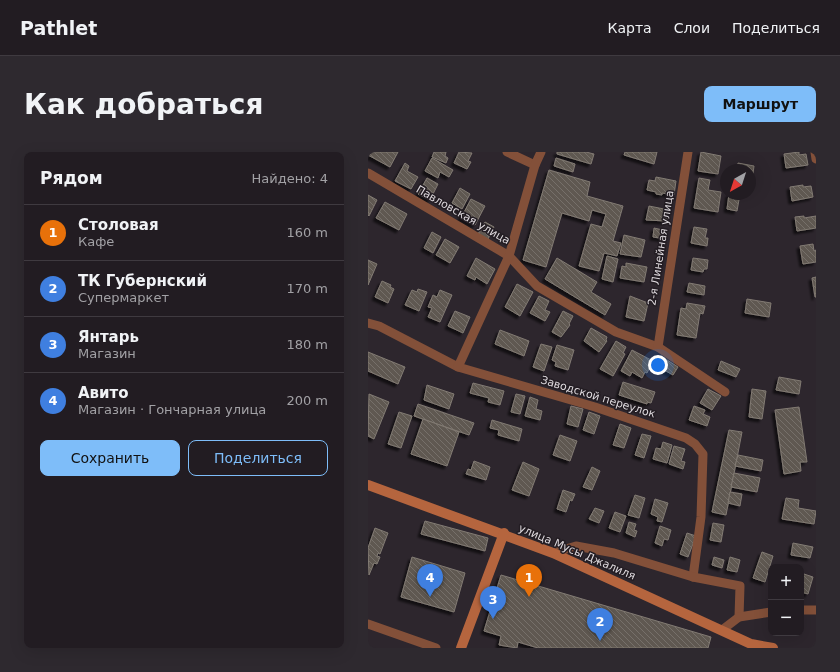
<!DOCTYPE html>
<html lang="ru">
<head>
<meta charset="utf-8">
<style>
  :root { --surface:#221c22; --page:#2e292f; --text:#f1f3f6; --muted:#a2a1a5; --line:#3f3a40; --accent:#7ebdf9 }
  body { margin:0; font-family:"DejaVu Sans",sans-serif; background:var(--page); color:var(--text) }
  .controls { position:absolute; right:12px; bottom:12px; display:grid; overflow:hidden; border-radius:8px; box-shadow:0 4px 16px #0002 }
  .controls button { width:36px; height:36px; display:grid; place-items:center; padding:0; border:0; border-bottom:1px solid var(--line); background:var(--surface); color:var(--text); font:20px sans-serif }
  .compass { position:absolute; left:352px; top:12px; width:36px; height:36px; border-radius:50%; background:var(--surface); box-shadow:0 4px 16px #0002; rotate:219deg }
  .you { position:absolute; left:290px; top:213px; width:14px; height:14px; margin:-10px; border:3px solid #fff; border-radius:50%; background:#1a73e8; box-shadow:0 0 0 6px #1a73e833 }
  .badge { display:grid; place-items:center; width:26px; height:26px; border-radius:50%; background:var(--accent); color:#fff; font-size:13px; font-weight:700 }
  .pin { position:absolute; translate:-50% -33px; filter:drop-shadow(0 1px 2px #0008) }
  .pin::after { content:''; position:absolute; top:21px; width:14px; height:12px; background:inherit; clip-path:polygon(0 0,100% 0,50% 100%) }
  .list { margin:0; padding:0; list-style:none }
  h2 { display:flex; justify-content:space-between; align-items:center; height:52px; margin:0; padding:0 16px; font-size:17px }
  h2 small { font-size:13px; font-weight:400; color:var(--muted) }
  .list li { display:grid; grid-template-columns:26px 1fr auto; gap:12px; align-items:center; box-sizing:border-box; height:56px; padding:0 16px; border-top:1px solid var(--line) }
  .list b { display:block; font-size:15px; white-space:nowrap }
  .list p { margin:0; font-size:13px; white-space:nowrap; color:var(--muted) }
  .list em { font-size:13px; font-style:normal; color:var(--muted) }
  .actions { display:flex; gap:8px; padding:12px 16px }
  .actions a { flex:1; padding:9px 0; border:1px solid var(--accent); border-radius:8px; text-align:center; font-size:14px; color:var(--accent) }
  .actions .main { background:var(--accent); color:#111 }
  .map { position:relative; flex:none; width:448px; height:496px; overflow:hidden; border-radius:8px }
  header { display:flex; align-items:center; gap:24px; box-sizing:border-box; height:56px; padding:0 20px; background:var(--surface); border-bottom:1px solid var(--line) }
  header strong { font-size:19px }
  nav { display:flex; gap:22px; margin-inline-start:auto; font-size:14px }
  .intro { display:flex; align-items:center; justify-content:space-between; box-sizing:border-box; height:96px; padding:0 24px }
  h1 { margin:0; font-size:28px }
  .button { padding:10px 18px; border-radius:8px; background:var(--accent); color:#111; font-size:14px; font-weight:700 }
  main { display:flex; gap:24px; padding:0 24px }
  aside { flex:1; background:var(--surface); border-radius:8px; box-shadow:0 4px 16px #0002 }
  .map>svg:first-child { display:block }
  .building { fill:url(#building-back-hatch); stroke:#827b73; filter:url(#shadow) }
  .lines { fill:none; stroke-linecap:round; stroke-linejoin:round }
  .street { stroke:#835039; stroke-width:9 }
  .secondary { stroke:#b5653e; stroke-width:10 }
  .labels { text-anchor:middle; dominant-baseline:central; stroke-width:3; stroke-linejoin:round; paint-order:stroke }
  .street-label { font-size:11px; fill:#ded9dd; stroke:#231d23 }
</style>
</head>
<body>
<header>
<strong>Pathlet</strong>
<nav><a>Карта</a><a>Слои</a><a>Поделиться</a></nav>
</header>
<div class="intro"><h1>Как добраться</h1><a class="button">Маршрут</a></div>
<main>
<aside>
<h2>Рядом<small>Найдено: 4</small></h2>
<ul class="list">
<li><span class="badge" style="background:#e8710a">1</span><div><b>Столовая</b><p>Кафе</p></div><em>160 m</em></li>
<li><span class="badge" style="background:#3f7fe0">2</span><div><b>ТК Губернский</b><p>Супермаркет</p></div><em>170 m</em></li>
<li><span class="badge" style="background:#3f7fe0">3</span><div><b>Янтарь</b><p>Магазин</p></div><em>180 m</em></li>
<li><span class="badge" style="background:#3f7fe0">4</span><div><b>Авито</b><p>Магазин · Гончарная улица</p></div><em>200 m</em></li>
</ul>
<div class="actions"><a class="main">Сохранить</a><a>Поделиться</a></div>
</aside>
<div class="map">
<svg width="448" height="496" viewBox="0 0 448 496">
  <defs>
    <pattern id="building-back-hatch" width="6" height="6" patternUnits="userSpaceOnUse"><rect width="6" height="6" fill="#5f5851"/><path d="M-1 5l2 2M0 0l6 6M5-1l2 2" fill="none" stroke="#766f6a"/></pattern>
    <filter id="shadow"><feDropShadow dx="-3" dy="3" stdDeviation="1" flood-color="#0009"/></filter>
  </defs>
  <rect width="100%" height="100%" fill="#2d262d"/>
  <g class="building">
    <path d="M0,0H30L22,15L0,3Z"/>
    <path d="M66,0H78L77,4L80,6L78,11L64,5Z"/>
    <path d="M91,0L104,1L100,9L103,10L99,17L86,11Z"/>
    <path d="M189,0H218L226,2L223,12L189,2Z"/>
    <path d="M257,0H289L286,12L256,3Z"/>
    <path d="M333,0L353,4L350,22L330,19Z"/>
    <path d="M431,0V3L438,2L440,13L418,16L416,2Z"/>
    <path d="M64,6L85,18L81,25L72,20L70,26L57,19Z"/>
    <path d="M188,6L207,12L205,20L186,14Z"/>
    <path d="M37,11L41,14L39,19L50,25L43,37L27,29Z"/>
    <path d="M370,11L386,14L384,29H382V18H369Z"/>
    <path d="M181,18L222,30L219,44L255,54L245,89L253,91L249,104L236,101L231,119L211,114L223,72L234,75L238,62L224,58L221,69L194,61L178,115L155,108Z"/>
    <path d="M288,25L308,29L306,43L294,41V43L288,42V40L279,38L281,28L287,29Z"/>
    <path d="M59,26L70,32L62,48L50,42Z"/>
    <path d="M331,26L342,28L340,38L353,40L350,60L326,56Z"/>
    <path d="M435,33V35L443,34L445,45L424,49L422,35Z"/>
    <path d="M92,36L102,42L94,57L84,51Z"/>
    <path d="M361,42H372L369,59L359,57Z"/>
    <path d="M0,43L9,48L1,64L0,63Z"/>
    <path d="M103,47L117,54L107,73L93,66Z"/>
    <path d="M17,50L39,62L31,78L8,66Z"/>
    <path d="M281,54L301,58L299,69L278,68Z"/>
    <path d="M436,64V66L448,64V76L429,79L427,65Z"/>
    <path d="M117,70L126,75L120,87L110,82Z"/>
    <path d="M326,75L339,77L337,86H340L339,94L323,91Z"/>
    <path d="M286,76L299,79L298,87L285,85Z"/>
    <path d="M64,80L73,85L65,101L56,96Z"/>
    <path d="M256,83L277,88L273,105L252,102Z"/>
    <path d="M77,87L91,95L82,111L68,103Z"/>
    <path d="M445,92L446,99L448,98V110L435,112L432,94Z"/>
    <path d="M239,104L250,107L245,130L234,127Z"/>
    <path d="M108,106L127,117L119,132L108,125L107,128L99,124Z"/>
    <path d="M189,106L229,130L223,140L243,152L237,163L177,127Z"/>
    <path d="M325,106L340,108L339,117H336L335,120L323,118Z"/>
    <path d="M0,108L9,112L0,133Z"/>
    <path d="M258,111L279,115L276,130L252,126L254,114L258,115Z"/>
    <path d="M448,125V145H447L444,126Z"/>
    <path d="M14,129L23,133L22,135L26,137L20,151L7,145Z"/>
    <path d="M321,131L337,134L336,143L319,140Z"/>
    <path d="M149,132L165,140L152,164L137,155Z"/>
    <path d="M50,137L59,140L51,159L37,153L44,138L49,140Z"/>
    <path d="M72,138L84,143L72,170L60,165L64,156L60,155L65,143L69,145Z"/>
    <path d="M171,144L181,149L177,158L182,160L177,169L162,161Z"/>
    <path d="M262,144L280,151L276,169L258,165Z"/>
    <path d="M379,147L403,151L401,165L377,161Z"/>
    <path d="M319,151L337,154L335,162L332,161L328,186L309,183L313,156L318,157Z"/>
    <path d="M87,159L102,165L95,181L80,174Z"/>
    <path d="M195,159L205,164L201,172L202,173L193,185L184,180Z"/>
    <path d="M223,176L239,185L238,188L239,189L231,200L216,189Z"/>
    <path d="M132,178L161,189L156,204L127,192Z"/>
    <path d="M248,189L258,195L255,201L257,202L245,224L232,217Z"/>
    <path d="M173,192L184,195L176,219L165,215Z"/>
    <path d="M189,193L206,198L200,218L187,214L188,210L184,208Z"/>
    <path d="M264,198L285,209L279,221L277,220L274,226L264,220L262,224L253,219Z"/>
    <path d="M0,200L37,215L30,232L0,219Z"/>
    <path d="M296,206L310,215L305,223L291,215Z"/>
    <path d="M353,209L372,217L368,225L350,218Z"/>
    <path d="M411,225L433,229L431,242L408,238Z"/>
    <path d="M255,230L287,240L283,251L279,250V252L251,243Z"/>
    <path d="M105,231L136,239L132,253L120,250L121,246L102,241Z"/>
    <path d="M59,233L86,242L81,257L56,248Z"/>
    <path d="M340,237L353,244L344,258L332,251Z"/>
    <path d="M384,237L398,239L394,267L381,265Z"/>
    <path d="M1,242L21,250L6,287L0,284Z"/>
    <path d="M148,242L157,244L152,262L143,260Z"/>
    <path d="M162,245L170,248L168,257L174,259L172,268L157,264Z"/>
    <path d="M50,252L106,271L101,283L46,264Z"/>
    <path d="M203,254L215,257L210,275L199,272Z"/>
    <path d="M326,254L337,258L335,262L342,265L339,274L321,268Z"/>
    <path d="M431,255L439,310H432L433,319L416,322L407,258Z"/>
    <path d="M31,260L44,264L33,296L20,292Z"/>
    <path d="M221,260L232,264L226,282L215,278Z"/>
    <path d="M55,267L91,280L79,314L43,302Z"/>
    <path d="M124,268L154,277L151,289L130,283L131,278L122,276Z"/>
    <path d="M252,272L263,276L256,296L245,293Z"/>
    <path d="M361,278L374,280L358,363L344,360Z"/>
    <path d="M274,282L283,284L276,306L267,303Z"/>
    <path d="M192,283L209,289L202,309L185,303Z"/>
    <path d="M295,290L304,293L299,311L285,307L288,296L293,297Z"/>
    <path d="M306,294L317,297L313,309L317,310L315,317L301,312Z"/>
    <path d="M370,303L395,308L393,319L367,314Z"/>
    <path d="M106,309L122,315L118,328L98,322L100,317L103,318Z"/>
    <path d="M155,310L171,317L161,344L144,338Z"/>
    <path d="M224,315L232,319L224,338L215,335Z"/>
    <path d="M366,321L392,326L389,340L363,335Z"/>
    <path d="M195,338L207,342L204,349L202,348L198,360L189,357Z"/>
    <path d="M362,340L374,342L372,354L360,351Z"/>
    <path d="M267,343L277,346L271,366L260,363Z"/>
    <path d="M418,346L431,348L430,356L448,359L446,372L414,367Z"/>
    <path d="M287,347L300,351L294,370L289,369L290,365L283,362Z"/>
    <path d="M227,356L236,359L231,371L221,367Z"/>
    <path d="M247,360L258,364L252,380L241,376Z"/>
    <path d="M57,369L120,386L117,399L53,382Z"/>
    <path d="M261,370L268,372L266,378L269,379L267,385L258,381Z"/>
    <path d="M345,371L356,373L353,390L342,388Z"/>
    <path d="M292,374L303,378L300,388L296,387L294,394L287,391Z"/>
    <path d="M7,376L20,381L12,402L10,401L9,404L12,405L9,412L6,411L1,423L0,396Z"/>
    <path d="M319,381L328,384L320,405L312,402Z"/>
    <path d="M425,391L445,395L442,406L423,403Z"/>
    <path d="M394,400L405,404L397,430L385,426Z"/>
    <path d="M44,405L97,421L86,460L33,445Z"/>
    <path d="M346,405L356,408L354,416L344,413Z"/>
    <path d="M362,405L372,408L369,420L359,418Z"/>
    <path d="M433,421L445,425L440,442L433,440Z"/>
    <path d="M133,423L343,485L340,496H170L150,490L149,496L131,493L133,484L116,479Z"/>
  </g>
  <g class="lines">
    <g class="street">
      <path d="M139,0L167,13"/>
      <path d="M447,0L448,7"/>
      <path d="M0,21L141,104L169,134L248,180L290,195L357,240"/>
      <path d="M0,171L11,174L90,215L227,255L318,286L327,292L335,302L333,365L325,425"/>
      <path d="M290,195L320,0"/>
      <path d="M90,215L141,104L167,13L173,0"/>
      <path d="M185,401L208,394L246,401L325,425L372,434L371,465"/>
      <path d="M433,458H448"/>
      <path d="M0,472L68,496"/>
      <path d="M354,478L371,465L403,460"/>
    </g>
    <g class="secondary">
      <path d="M0,333L185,401L383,492L405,496"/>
      <path d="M93,496L136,381"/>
    </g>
  </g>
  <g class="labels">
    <g class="street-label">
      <text transform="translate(95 63) rotate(30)">Павловская улица</text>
      <text transform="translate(293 96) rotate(-81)">2-я Линейная улица</text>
      <text transform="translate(230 245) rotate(17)">Заводской переулок</text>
      <text transform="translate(209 400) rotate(23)">улица Мусы Джалиля</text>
    </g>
  </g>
</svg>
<div class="controls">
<button>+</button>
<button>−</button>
</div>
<svg class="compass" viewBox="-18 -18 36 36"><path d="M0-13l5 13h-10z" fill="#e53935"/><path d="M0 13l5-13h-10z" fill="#a2a1a5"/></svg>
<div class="you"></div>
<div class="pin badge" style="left:161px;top:445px;background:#e8710a">1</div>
<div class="pin badge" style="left:232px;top:489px;background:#3f7fe0">2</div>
<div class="pin badge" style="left:125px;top:467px;background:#3f7fe0">3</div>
<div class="pin badge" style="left:62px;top:445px;background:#3f7fe0">4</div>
</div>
</main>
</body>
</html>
